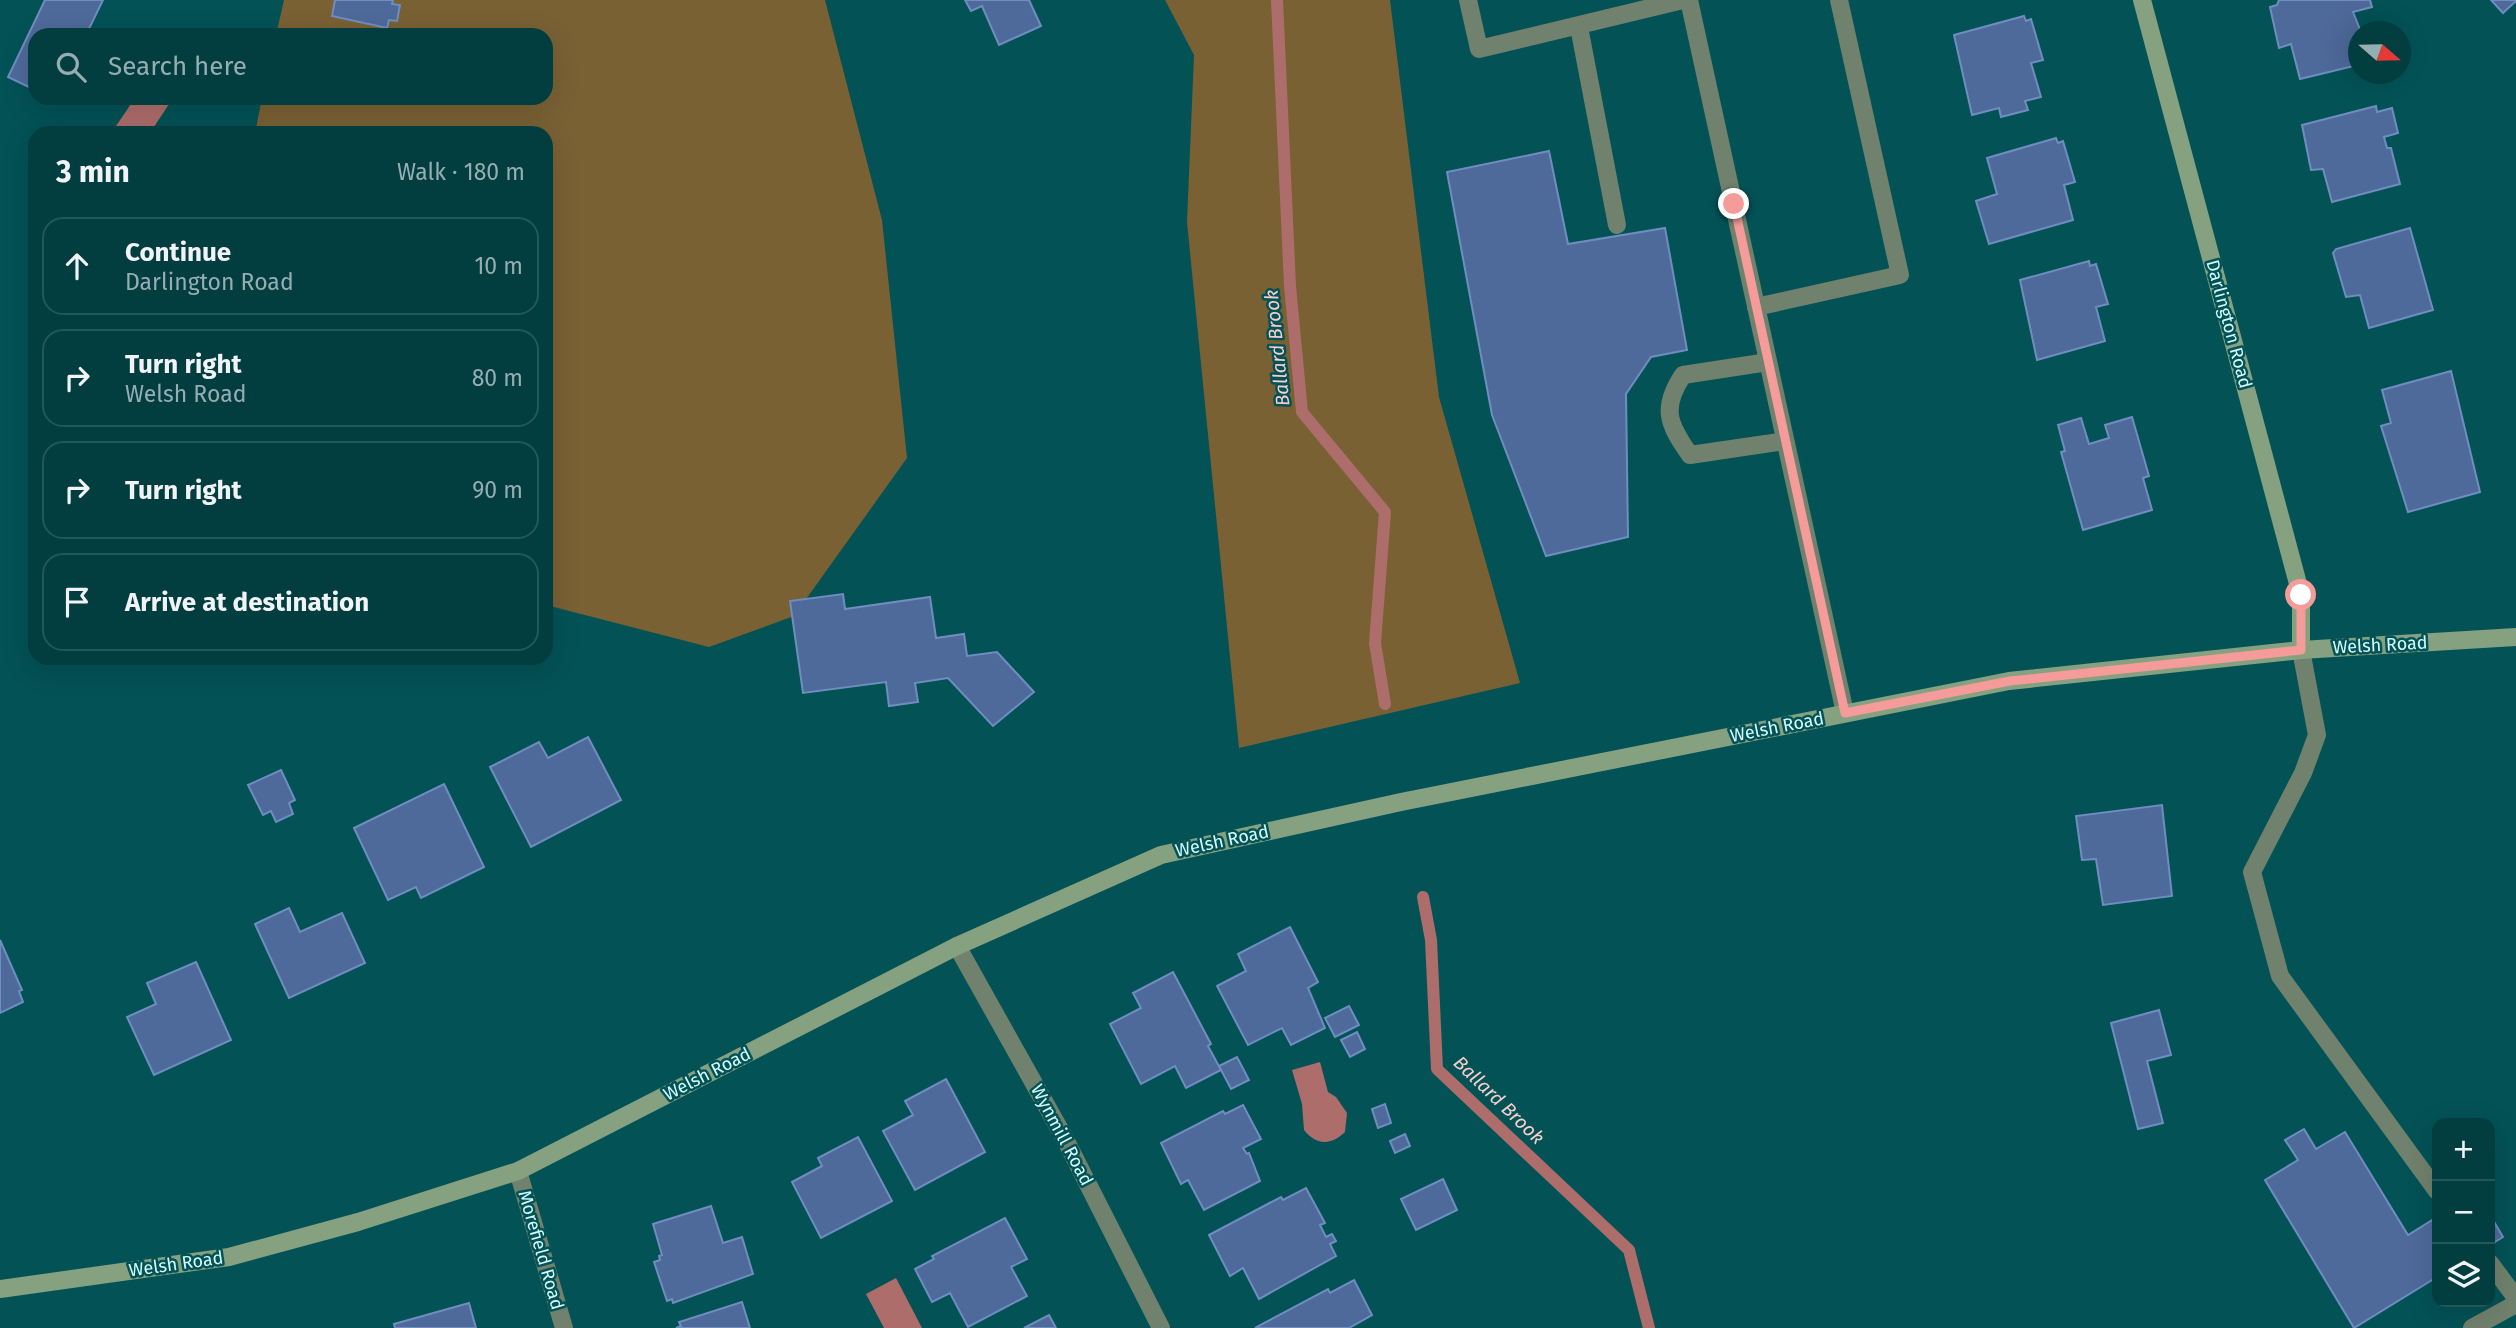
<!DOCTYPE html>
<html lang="en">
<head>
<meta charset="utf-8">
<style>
  :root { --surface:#023e40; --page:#0c4547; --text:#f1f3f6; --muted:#96aeb1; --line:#235759 }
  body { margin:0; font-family:"Fira Sans",sans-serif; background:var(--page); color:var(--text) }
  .controls { position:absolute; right:21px; bottom:21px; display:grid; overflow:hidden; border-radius:14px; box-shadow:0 7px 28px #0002 }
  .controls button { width:63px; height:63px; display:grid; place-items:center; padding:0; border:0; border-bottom:2px solid var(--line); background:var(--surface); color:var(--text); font:35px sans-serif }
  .compass { position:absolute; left:2348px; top:21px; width:63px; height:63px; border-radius:50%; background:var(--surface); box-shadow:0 7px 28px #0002; rotate:110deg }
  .stop { position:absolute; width:21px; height:21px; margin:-16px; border:5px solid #f59b9a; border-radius:50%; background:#fff }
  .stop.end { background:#f59b9a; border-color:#fff; box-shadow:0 2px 7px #0008 }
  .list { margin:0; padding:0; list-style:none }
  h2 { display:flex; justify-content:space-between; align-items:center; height:91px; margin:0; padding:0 28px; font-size:30px }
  h2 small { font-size:23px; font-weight:400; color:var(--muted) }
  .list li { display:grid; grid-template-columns:46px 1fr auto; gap:21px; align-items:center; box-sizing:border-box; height:98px; margin:0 14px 14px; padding:0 14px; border:2px solid var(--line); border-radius:21px }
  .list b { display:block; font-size:26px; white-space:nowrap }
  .list p { margin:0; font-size:23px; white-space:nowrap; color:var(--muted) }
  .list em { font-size:23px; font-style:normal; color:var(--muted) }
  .icon { flex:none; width:38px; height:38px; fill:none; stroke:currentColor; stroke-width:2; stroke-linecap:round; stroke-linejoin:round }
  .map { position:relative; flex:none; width:2516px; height:1328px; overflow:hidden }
  .search { position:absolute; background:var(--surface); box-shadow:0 7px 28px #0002; left:28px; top:28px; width:525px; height:77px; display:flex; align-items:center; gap:18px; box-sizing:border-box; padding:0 24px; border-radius:21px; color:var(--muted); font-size:26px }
  .panel { position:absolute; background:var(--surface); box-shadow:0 7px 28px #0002; left:28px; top:126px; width:525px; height:539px; border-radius:21px }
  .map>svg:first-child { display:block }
  .green { fill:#796134 }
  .water { fill:#ad6d6b }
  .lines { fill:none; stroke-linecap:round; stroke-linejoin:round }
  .stream { stroke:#ad6d6b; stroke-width:12 }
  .building { fill:#4e6a9a; stroke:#6f8dbf; stroke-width:2 }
  .lane { stroke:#70816d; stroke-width:18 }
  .street { stroke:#70816d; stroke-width:18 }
  .secondary { stroke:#85a180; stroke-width:18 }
  .route { stroke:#f59b9a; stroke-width:9 }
  .labels { text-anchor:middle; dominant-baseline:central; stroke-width:5; stroke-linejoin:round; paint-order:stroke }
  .street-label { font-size:18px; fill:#d4fdff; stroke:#035256 }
  .water-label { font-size:19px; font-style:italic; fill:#f7cfce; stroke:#035256 }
</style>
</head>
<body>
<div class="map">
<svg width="2516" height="1328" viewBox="0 0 2516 1328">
  <rect width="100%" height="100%" fill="#035256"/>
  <g class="green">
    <path d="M284,0H825L882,220L907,458L794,616L709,647L546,605V133H255L262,98H546V35H276Z"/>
    <path d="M1165,0H1390L1439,397L1520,683L1239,748L1187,222L1194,55Z"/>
  </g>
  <g class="water">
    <path d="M135,98H173L150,133H121L114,129Z"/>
    <path d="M1320,1062L1328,1092L1336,1097L1347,1113L1345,1132C1331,1146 1316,1145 1304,1130L1302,1104L1292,1070Z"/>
    <path d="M896,1278L922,1328H884L866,1294Z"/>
  </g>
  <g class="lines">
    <g class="stream">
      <path d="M1277,0L1290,286L1302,412L1385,512L1375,643L1385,704"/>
      <path d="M1423,897L1431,940L1437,1069L1629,1250L1649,1328"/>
    </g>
  </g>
  <g class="building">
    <path d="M45,0H103L86,35H35V90L8,77Z"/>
    <path d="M335,0H393L392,4L400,5L397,21L389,20L387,28L332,16Z"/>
    <path d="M965,0H1029L1041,26L999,45L982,6L971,11Z"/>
    <path d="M2370,0L2372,7L2353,12L2361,32H2358V65L2300,79L2291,44L2279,48L2270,7L2277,5L2279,0Z"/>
    <path d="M2491,0H2516V1L2503,13Z"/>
    <path d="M2024,16L2026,21L2031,19L2043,60L2031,63L2041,97L2025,101L2028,110L2001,117L1999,108L1972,115L1954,35Z"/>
    <path d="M2376,106L2377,112L2392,108L2398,133L2384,137L2387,148H2391L2400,184L2332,202L2323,169L2311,170L2302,125Z"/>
    <path d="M2056,138L2058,143L2063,141L2075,182L2064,185L2073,220L1989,244L1976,201L1997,194L1987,158Z"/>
    <path d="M1549,151L1568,244L1665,228L1687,350L1651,357L1626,394L1628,537L1546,556L1492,415L1447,172Z"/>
    <path d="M2410,228L2433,310L2369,328L2360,295L2346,297L2333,253L2336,249Z"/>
    <path d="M2089,261L2090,266L2096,264L2108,304L2096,307L2105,341L2037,360L2020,280Z"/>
    <path d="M2451,371L2480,492L2408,512L2381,426L2391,423L2382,390Z"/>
    <path d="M2132,417L2149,476L2143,478L2152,510L2083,530L2061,452L2065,451L2058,425L2081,418L2089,444L2109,438L2105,425Z"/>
    <path d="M843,594L845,609L930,597L936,638L964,634L967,656L997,652L1034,692L993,726L948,678L915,683L918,702L889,706L886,682L803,693L790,601Z"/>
    <path d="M588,737L621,800L531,847L490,767L539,742L548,758Z"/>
    <path d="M281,770L295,800L289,803L293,814L276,822L271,811L263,815L248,785Z"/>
    <path d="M444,784L484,867L421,898L416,887L388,900L354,828Z"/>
    <path d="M2162,805L2172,896L2103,905L2096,859L2082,860L2076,816Z"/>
    <path d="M289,908L300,932L342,913L365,963L289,998L255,924Z"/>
    <path d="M1290,927L1318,982L1308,988L1325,1028L1291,1045L1282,1028L1248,1045L1217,986L1246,971L1238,954Z"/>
    <path d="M0,940L22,990L19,991L23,1002L0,1013Z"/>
    <path d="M196,962L231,1040L154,1075L127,1017L156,1004L147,983Z"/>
    <path d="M1173,972L1211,1044L1208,1046L1221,1070L1186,1088L1175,1066L1141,1084L1110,1024L1141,1008L1133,993Z"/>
    <path d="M1349,1006L1359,1025L1335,1037L1325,1018Z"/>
    <path d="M2159,1010L2171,1055L2147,1061L2163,1123L2138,1129L2111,1023Z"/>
    <path d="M1357,1032L1365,1049L1350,1057L1341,1040Z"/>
    <path d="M1237,1057L1249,1080L1231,1089L1219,1066Z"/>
    <path d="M946,1079L985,1152L915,1190L883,1131L913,1115L905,1101Z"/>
    <path d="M1385,1104L1391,1123L1378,1128L1372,1109Z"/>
    <path d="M1243,1105L1261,1139L1243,1148L1247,1154L1249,1153L1260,1181L1204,1210L1188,1180L1181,1184L1161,1143L1223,1111L1225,1114Z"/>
    <path d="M2304,1129L2316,1149L2345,1132L2408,1235L2437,1217V1277L2354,1328L2265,1180L2298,1160L2285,1140Z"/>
    <path d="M1405,1134L1410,1146L1395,1153L1390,1141Z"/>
    <path d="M858,1137L892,1201L821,1238L792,1182L822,1166L818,1158Z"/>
    <path d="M1443,1179L1457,1210L1416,1230L1401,1199Z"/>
    <path d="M1306,1188L1325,1223L1320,1225L1326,1237L1332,1234L1336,1241L1330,1244L1336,1256L1259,1299L1243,1268L1230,1276L1209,1235L1281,1197L1283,1200Z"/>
    <path d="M711,1206L723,1243L742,1237L753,1274L673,1303L672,1299L667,1301L654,1262L660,1260L659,1256L662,1255L653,1224Z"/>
    <path d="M2490,1215L2503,1237L2490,1245Z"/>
    <path d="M1005,1218L1027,1259L1011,1267L1027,1296L968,1327L950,1293L932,1302L915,1269L934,1259L932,1256Z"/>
    <path d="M1354,1280L1372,1315L1349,1328H1255L1328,1289L1330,1293Z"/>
    <path d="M742,1302L750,1328H676L681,1326L679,1322Z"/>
    <path d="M469,1303L476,1328H395L394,1324Z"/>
    <path d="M1049,1315L1056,1328H1024Z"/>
  </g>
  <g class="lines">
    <g class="lane">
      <path d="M1468,0L1479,49L1683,0"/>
      <path d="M1689,0L1845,713"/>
      <path d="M1579,27L1617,225"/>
      <path d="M1756,307L1900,275L1839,0"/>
      <path d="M1768,362L1683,375C1661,408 1668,424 1690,455L1785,441"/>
      <path d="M2301,650L2317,735L2303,773L2252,872L2280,976L2437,1191"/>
      <path d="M2490,1263L2516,1298"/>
      <path d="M2472,1328L2516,1304"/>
    </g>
    <g class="street">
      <path d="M957,946L1064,1137L1161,1328"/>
      <path d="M518,1171L564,1328"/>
    </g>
    <g class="secondary">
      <path d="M2142,0L2301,595V650"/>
      <path d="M0,1289L229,1257L358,1222L518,1171L957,946L1161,855L1401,802L2009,681L2301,650L2516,637"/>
    </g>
  </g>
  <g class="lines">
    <path class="route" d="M1734,204L1845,713L2010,681L2301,650V595"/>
  </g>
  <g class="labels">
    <g class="street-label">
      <text transform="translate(2229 324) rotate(75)">Darlington Road</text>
      <text transform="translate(2380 645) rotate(-3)">Welsh Road</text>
      <text transform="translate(1777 727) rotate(-11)">Welsh Road</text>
      <text transform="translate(1222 841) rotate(-12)">Welsh Road</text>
      <text transform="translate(707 1074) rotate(-27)">Welsh Road</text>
      <text transform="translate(1062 1135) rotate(62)">Wynmill Road</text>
      <text transform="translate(541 1250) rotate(74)">Morefield Road</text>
      <text transform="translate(176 1264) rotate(-8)">Welsh Road</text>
    </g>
    <g class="water-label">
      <text transform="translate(1277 348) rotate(-96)">Ballard Brook</text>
      <text transform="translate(1499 1100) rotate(44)">Ballard Brook</text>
    </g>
  </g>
</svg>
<div class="controls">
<button>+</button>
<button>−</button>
<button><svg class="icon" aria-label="layers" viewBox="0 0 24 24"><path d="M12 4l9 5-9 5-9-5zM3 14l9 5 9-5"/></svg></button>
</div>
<svg class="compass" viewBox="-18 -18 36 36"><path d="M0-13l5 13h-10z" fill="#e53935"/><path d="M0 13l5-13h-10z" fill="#96aeb1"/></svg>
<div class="stop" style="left:2301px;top:595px"></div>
<div class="stop end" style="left:1734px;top:204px"></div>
<div class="search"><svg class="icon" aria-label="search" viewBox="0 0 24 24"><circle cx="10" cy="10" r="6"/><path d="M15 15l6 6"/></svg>Search here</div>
<section class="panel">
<h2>3 min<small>Walk · 180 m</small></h2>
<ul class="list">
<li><svg class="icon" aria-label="ahead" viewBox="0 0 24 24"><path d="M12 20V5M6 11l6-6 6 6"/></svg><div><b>Continue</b><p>Darlington Road</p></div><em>10 m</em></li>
<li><svg class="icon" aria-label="right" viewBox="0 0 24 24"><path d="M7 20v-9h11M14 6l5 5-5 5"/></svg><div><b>Turn right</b><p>Welsh Road</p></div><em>80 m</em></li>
<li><svg class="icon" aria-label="right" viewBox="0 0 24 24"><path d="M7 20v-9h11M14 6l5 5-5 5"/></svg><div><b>Turn right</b></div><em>90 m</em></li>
<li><svg class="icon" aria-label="arrive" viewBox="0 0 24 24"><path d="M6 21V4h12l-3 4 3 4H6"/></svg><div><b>Arrive at destination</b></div></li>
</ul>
</section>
</div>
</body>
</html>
